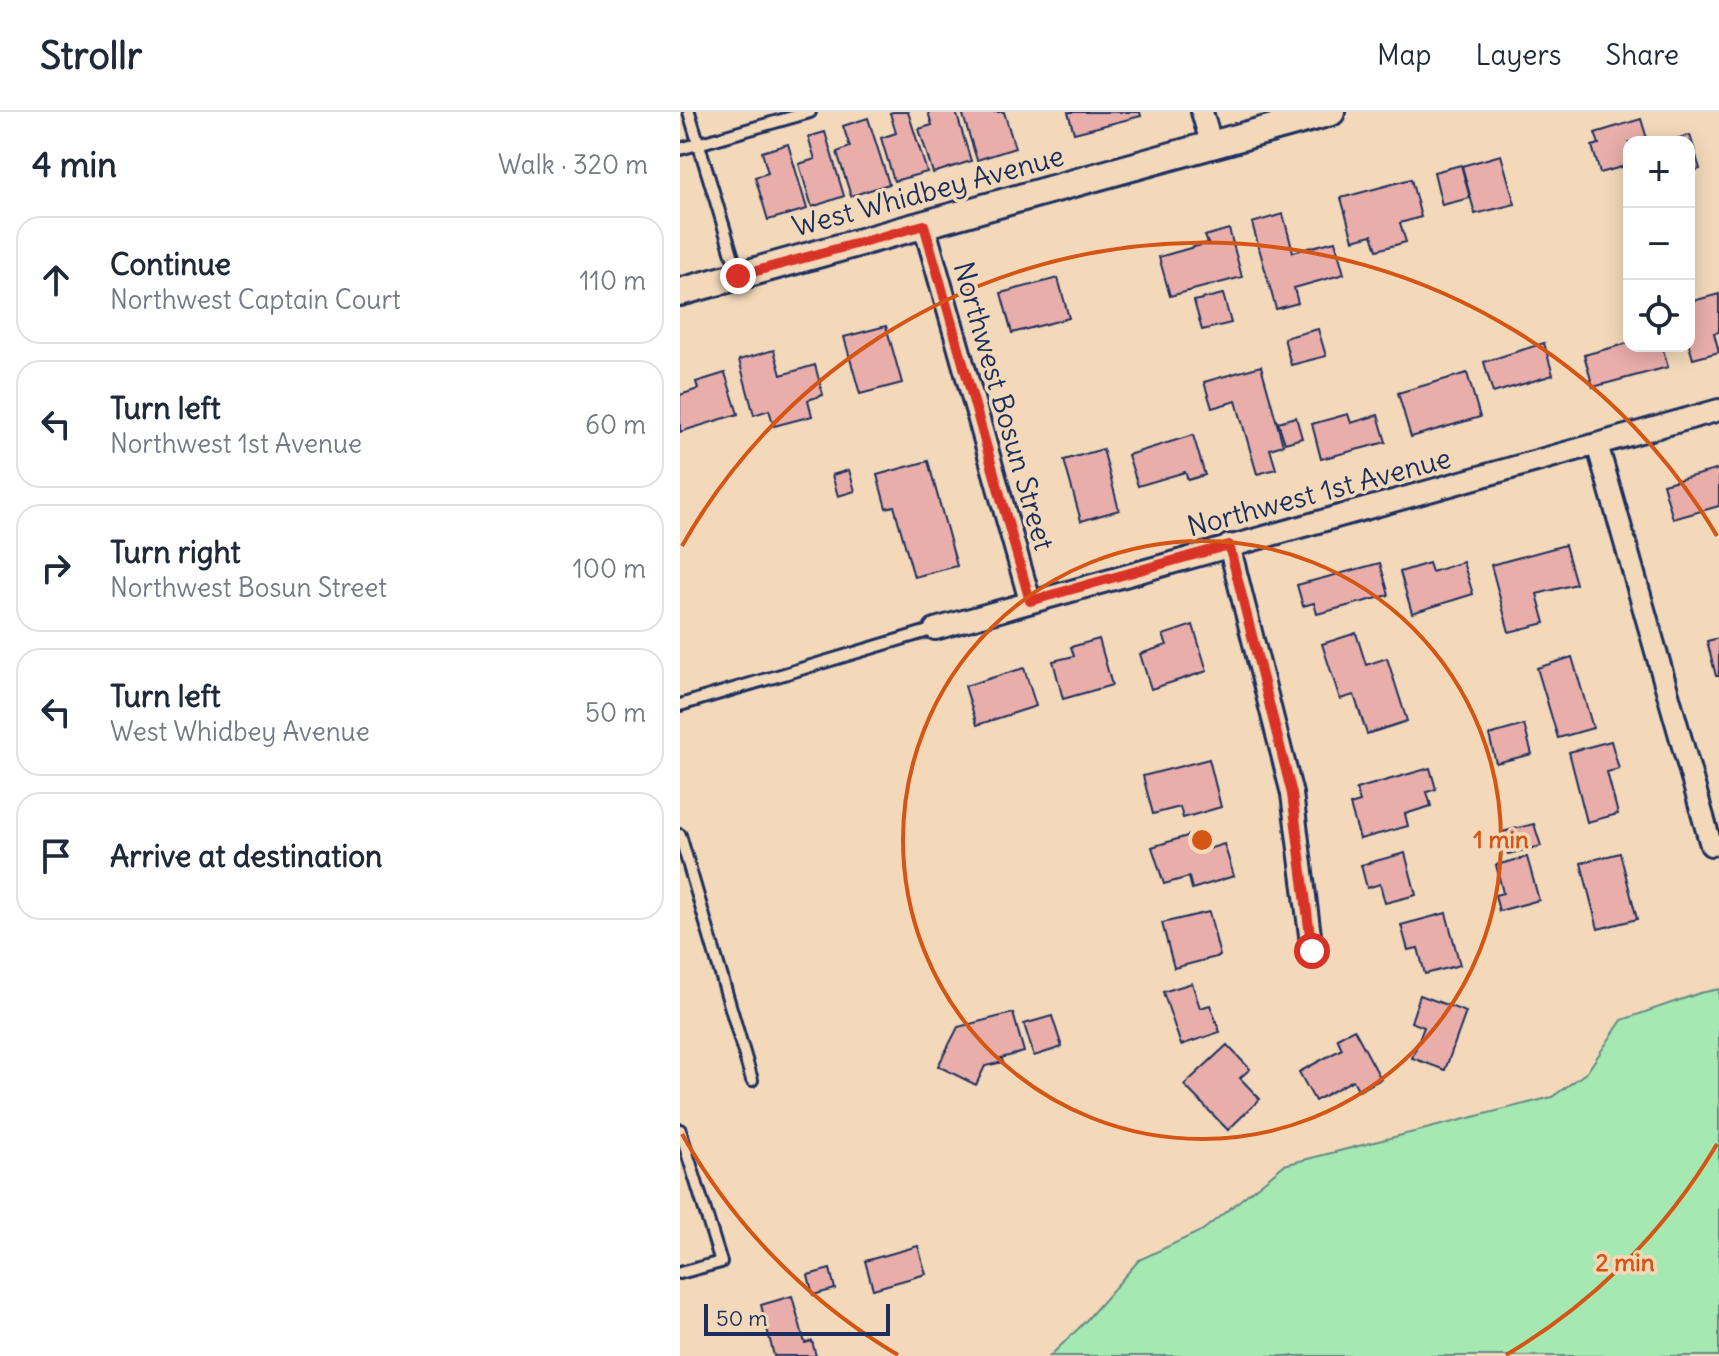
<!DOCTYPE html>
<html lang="en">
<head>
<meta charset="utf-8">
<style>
  :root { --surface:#fff; --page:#f6f6f7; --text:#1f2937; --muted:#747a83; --line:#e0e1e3 }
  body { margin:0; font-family:Delius,sans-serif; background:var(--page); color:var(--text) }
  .controls { position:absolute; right:24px; top:24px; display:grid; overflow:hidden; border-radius:16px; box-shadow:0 4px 20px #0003 }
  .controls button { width:72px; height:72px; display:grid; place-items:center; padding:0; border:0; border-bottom:2px solid var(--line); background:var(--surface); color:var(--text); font:40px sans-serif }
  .scale { position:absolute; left:24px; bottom:20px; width:186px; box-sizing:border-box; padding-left:8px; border:4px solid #1b2f5e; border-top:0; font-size:22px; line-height:28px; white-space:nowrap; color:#1b2f5e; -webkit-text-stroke:6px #f3d9ba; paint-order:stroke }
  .stop { position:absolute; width:24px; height:24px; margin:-18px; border:6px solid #d93025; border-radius:50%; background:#fff }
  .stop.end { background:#d93025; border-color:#fff; box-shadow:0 2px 8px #0008 }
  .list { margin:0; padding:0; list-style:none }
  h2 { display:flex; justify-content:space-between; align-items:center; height:104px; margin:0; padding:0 32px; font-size:34px }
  h2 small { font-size:26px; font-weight:400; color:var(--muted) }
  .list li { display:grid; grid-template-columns:52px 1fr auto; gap:24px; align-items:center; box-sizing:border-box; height:128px; margin:0 16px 16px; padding:0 16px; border:2px solid var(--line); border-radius:24px }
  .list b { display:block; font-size:30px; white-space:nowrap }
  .list p { margin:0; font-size:26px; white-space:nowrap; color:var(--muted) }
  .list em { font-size:26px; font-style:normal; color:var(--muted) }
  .icon { flex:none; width:44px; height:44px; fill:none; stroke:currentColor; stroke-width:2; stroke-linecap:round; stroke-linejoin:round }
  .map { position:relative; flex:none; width:1039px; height:1244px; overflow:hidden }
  header { display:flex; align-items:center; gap:48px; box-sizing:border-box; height:112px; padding:0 40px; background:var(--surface); border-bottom:2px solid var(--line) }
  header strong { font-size:38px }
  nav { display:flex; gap:44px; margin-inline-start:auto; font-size:28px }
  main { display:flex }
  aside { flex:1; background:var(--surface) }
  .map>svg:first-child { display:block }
  .green { fill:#a6e8b1; stroke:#608c88; stroke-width:2 }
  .building { fill:#e9aeaa; stroke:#1b2f5e; stroke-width:2 }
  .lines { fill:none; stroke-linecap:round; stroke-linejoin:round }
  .service-casing { stroke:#1b2f5e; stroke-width:16 }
  .minor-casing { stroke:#1b2f5e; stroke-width:26 }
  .tertiary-casing { stroke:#1b2f5e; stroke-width:32 }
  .service { stroke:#f3d9ba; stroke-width:10 }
  .minor { stroke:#f3d9ba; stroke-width:20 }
  .tertiary { stroke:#f3d9ba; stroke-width:26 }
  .route { stroke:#d93025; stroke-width:10 }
  .ring { fill:none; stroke:#d45514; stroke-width:4 }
  .labels { text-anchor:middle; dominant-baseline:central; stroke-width:7; stroke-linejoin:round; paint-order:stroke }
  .street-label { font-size:28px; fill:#1b2f5e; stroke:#f3d9ba }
  .centre { fill:#d45514; stroke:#f3d9ba; stroke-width:4 }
  .ring-label { font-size:24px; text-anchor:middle; font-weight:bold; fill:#d45514; stroke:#f3d9ba; stroke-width:7; stroke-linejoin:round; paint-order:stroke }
</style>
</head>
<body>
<header>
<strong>Strollr</strong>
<nav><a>Map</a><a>Layers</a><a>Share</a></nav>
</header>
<main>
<aside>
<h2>4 min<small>Walk · 320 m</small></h2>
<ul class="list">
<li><svg class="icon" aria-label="ahead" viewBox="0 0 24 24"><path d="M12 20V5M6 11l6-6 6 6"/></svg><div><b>Continue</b><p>Northwest Captain Court</p></div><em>110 m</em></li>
<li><svg class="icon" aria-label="left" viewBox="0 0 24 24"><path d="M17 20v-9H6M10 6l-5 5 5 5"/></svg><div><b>Turn left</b><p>Northwest 1st Avenue</p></div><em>60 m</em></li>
<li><svg class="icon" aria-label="right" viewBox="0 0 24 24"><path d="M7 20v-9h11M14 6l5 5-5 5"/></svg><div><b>Turn right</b><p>Northwest Bosun Street</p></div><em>100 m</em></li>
<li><svg class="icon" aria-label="left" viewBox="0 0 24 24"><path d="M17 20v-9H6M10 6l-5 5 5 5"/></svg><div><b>Turn left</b><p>West Whidbey Avenue</p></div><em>50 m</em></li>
<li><svg class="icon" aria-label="arrive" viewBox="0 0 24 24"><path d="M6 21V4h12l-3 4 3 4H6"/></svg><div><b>Arrive at destination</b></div></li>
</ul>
</aside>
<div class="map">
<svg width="1039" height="1244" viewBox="0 0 1039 1244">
  <rect width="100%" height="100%" fill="#f3d9ba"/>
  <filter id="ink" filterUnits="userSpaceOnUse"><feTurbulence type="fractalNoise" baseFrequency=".0125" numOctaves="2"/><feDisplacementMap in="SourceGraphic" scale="16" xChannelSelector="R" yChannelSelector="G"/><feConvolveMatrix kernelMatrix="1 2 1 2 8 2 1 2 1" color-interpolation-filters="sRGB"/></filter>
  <g filter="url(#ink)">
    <path class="green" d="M1039,877V1244H370L403,1212L459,1148L523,1118L604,1053L872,985L907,960L942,908L1020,881Z"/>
    <g class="building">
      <path d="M213,0H228L247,60L214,69L201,26L216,21L210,1Z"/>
      <path d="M248,0H276L291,49L253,61L239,17L252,13Z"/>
      <path d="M282,0H324L335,36L297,48Z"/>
      <path d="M388,0H460L461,4L394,21Z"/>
      <path d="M188,6L209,72L171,84L157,40L170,35L163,14Z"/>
      <path d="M961,7L968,30H949V68L945,54L920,61L912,34L919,32L915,21Z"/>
      <path d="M145,20L164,84L132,95L119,52L135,47L128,25Z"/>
      <path d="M1010,23L1020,57L1009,60V30H985Z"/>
      <path d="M108,32L127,97L88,108L75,65L88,61L82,40Z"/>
      <path d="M821,43L835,92L795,102L782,54Z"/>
      <path d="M781,53L790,86L762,93L754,60Z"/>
      <path d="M731,67L741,105L720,111L726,130L697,138L692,123L673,128L661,86Z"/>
      <path d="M603,102L613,140L655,129L664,162L614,176L618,191L596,197L572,111Z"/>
      <path d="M549,117L562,165L490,184L479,145L528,131L525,124Z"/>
      <path d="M378,166L389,206L332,221L321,181Z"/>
      <path d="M543,182L551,211L522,218L514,189Z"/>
      <path d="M1039,182V220L1034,221L1039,240L1013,247L1009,233V190Z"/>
      <path d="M206,214L222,271L180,282L164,225Z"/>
      <path d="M638,217L646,244L611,253L604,226Z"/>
      <path d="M864,231L873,263L813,281L804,250Z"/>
      <path d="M949,231V234H982L988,255L913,275L904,243Z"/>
      <path d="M94,238L101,263L135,253L143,283L128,288L132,304L94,314L89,298L74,303L59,248Z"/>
      <path d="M581,254L603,333L590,337L596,357L577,362L556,289L532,296L524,270Z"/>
      <path d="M45,261L58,302L0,320V283L18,277L16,270Z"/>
      <path d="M787,261L800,305L731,325L718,281Z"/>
      <path d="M668,302L671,311L698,303L706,330L641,347L632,312Z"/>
      <path d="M616,305L622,326L605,331L598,310Z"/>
      <path d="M513,323L525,363L508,368L505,360L458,374L448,343Z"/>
      <path d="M423,337L439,398L401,409L384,348Z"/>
      <path d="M248,349L277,454L234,465L214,394L206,396L197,363Z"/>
      <path d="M1039,357V394L993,407L983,372Z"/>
      <path d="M169,358L175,379L158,384L152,363Z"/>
      <path d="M885,433L896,472L857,482L865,511L829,520L811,453Z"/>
      <path d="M783,450L793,482L732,501L720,460L749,451L752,460Z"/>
      <path d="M700,451L709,483L637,502L634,491L623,494L617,473Z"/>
      <path d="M513,513L527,559L471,577L460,542L487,533L483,523Z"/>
      <path d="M676,521L686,553L707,546L727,609L687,622L674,583L660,587L642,532Z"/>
      <path d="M1039,526V564H1036L1027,529Z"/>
      <path d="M419,527L432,573L383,587L373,549L394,544L391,535Z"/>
      <path d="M892,545L913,616L878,626L857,556Z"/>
      <path d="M344,556L356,594L297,613L285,574Z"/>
      <path d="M844,613L852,642L816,651L809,623Z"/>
      <path d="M931,629L939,657L927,660L938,702L907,710L889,640Z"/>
      <path d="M529,647L541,695L503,706L500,695L473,702L463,664Z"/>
      <path d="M750,656L756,677L747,680L751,694L725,702L728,714L680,727L670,693L680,690L676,677Z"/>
      <path d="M854,712L861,734L828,742L822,720Z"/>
      <path d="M523,719L528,737L544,732L554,764L512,777L509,765L484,772L472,735Z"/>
      <path d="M725,741L736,783L705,791L700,772L687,776L681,753Z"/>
      <path d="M940,741L957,807L918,817L901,751Z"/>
      <path d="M847,745L859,788L819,799L815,783L823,781L816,753Z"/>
      <path d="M529,800L540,844L494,856L482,811Z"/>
      <path d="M766,801L780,853L745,862L738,836L728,838L721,813Z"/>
      <path d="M512,871L520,896L530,893L540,920L501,933L483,880Z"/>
      <path d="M740,883L786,900L765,958L732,946L744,915L731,910Z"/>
      <path d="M333,901L344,940L321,946L323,950L305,954L296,973L258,954L278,915Z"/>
      <path d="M372,904L382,935L354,944L344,912Z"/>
      <path d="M674,917L701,967L679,979L673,968L635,989L619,960L662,937L657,926Z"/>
      <path d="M547,933L570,957L560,966L580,987L548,1018L504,973Z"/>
      <path d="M238,1134L246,1162L193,1177L185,1149Z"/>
      <path d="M150,1157L155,1177L133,1183L128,1163Z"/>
      <path d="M112,1184L125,1231L132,1229L136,1244H94L81,1193Z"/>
    </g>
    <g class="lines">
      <g class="service-casing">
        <g id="service">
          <path d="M9,0L58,162"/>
          <path d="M0,37L130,0"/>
          <path d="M0,593L255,517"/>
          <path d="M0,723L72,968"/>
          <path d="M0,1018L41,1150L0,1161"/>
        </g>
      </g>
      <g class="minor-casing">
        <g id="minor">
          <path d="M522,0L532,34"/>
          <path d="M244,113L350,489"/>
          <path d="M917,332L1031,733"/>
          <path d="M549,433L612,682L632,839"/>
          <path d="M255,517L1039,298"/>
        </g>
      </g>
      <g class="tertiary-casing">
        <path id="tertiary" d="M0,180L651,0"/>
      </g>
      <use href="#service" class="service"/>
      <use href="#minor" class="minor"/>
      <use href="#tertiary" class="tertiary"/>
    </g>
  </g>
  <g class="lines" filter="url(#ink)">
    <path class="route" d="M58,164L244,113L350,489L549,433L612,682L632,839"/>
  </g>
  <g class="ring">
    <circle cx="522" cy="728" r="299"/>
    <path d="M1037 1032A598 598 0 0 1 826 1243M218 1243A598 598 0 0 1 2 1022M2 434A598 598 0 0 1 1037 424"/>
  </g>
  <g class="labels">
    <g class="street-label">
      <text transform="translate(248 79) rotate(-15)">West Whidbey Avenue</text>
      <text transform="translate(324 294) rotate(74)">Northwest Bosun Street</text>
      <text transform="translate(639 380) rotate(-15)">Northwest 1st Avenue</text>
    </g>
  </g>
  <circle cx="522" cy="728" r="12" class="centre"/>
  <g class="ring-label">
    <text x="821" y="736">1 min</text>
    <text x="945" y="1159">2 min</text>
  </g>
</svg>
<div class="controls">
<button>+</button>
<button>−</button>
<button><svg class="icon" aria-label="locate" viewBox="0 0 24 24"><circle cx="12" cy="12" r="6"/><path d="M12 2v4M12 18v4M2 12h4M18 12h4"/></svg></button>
</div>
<div class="scale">50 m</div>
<div class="stop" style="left:632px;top:839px"></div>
<div class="stop end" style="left:58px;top:164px"></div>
</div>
</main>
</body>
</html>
